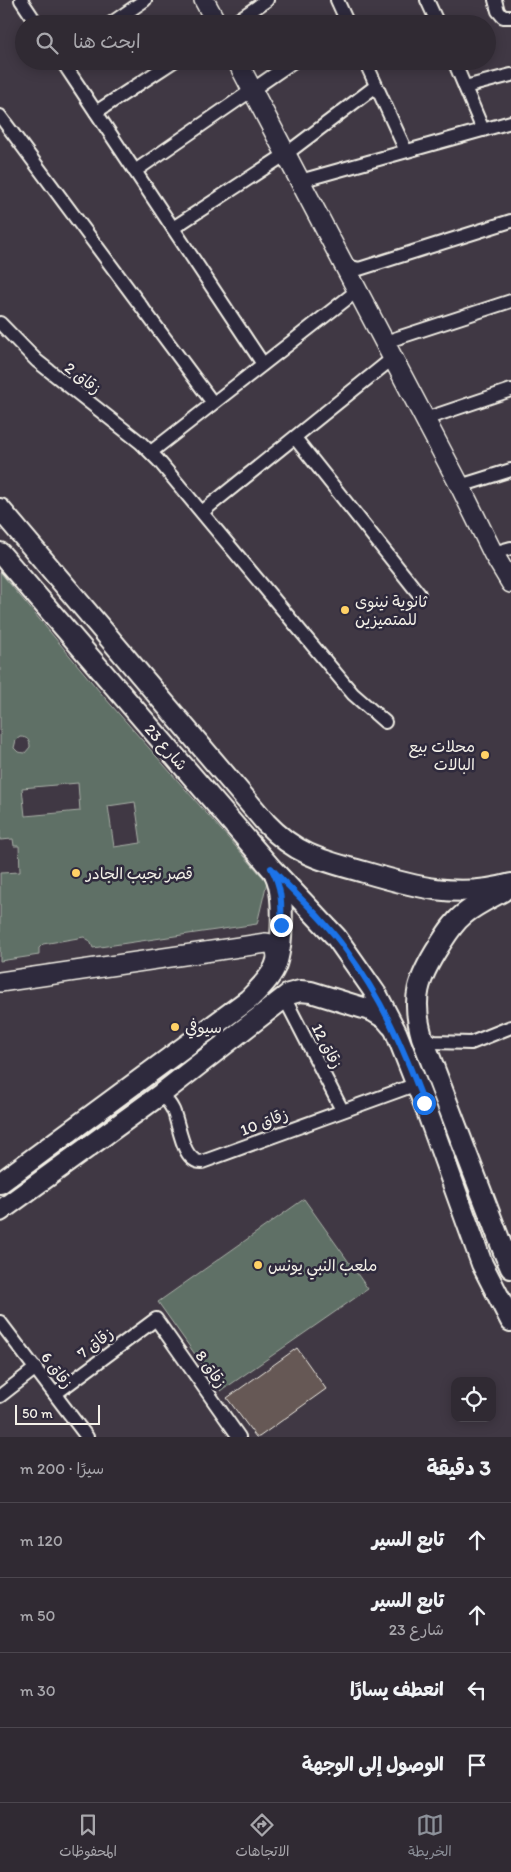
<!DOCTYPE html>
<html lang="ar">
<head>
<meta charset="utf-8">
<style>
  :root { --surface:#302a33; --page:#3c363f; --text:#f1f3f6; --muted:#a8a7ac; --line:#4b464e; --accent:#8c9099 }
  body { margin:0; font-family:Itim,"Playpen Sans Arabic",sans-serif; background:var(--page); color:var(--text); direction:rtl }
  .controls { position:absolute; right:15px; bottom:15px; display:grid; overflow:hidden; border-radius:10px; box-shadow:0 2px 12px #0003 }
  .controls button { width:45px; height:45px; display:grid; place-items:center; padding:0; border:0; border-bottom:1px solid var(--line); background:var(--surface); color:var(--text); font:25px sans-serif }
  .scale { position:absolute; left:15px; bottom:12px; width:85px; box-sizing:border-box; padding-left:5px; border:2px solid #f4f1e8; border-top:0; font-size:14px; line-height:18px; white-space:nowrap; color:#f4f1e8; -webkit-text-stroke:4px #2f2a3d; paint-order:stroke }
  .stop { position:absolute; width:15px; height:15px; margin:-11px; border:4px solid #1a73e8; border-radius:50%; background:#fff }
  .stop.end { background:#1a73e8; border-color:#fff; box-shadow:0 1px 5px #0008 }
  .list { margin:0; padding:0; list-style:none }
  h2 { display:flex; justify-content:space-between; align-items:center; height:65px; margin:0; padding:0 20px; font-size:21px }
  h2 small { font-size:16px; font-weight:400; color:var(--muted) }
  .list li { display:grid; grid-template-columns:32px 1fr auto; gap:15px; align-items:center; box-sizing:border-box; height:75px; padding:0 20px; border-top:1px solid var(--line) }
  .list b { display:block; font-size:19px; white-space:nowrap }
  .list p { margin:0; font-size:16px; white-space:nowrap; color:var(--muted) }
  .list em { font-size:16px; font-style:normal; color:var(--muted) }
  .icon { flex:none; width:28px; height:28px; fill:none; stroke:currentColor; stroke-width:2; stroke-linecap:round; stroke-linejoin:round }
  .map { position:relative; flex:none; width:511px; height:1437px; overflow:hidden; direction:ltr }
  .search { position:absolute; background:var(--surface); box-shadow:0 2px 12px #0003; left:15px; right:15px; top:15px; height:55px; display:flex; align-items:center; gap:12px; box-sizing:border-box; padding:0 18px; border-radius:28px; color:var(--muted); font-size:19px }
  .sheet { height:365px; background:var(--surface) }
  nav { display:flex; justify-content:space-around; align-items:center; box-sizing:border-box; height:70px; border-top:1px solid var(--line); background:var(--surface); font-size:14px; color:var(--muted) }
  nav a { display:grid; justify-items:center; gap:2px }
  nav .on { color:var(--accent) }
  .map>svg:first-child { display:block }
  .green { fill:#5e6f66; stroke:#a9b0a7; fill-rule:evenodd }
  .building { fill:#665854; stroke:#f4f1e8 }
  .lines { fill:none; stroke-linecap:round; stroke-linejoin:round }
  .street-casing { stroke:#f4f1e8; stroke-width:16 }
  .secondary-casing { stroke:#f4f1e8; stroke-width:22 }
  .primary-casing { stroke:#f4f1e8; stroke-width:24 }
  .street { stroke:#2f2a3d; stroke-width:12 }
  .secondary { stroke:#2f2a3d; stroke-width:19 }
  .primary { stroke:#2f2a3d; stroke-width:20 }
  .route { stroke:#1a73e8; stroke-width:6 }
  .poi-dot { fill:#ffd166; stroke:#2f2a3d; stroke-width:2 }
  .labels { text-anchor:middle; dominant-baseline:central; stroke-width:5; stroke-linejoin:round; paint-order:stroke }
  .street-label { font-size:16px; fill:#f4f1e8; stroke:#2f2a3d }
  .poi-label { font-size:16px; fill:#f4f1e8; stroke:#2f2a3d; text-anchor:start }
</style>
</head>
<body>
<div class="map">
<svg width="511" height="1437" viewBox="0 0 511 1437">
  <rect width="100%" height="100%" fill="#403844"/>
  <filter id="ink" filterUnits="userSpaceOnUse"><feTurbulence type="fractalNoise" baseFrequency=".02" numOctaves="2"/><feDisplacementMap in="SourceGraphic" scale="10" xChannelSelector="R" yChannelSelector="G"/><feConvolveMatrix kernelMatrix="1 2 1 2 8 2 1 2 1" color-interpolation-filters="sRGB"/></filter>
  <g filter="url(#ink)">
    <g class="green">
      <path d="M0,572L105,698L267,882L257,924L93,948L90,941L84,937L43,944L39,948V955L0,961V873L20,872L19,846H14L13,839L0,840ZM20,737C27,737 30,740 30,747L25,753L18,752L14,748L16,740ZM78,783L80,811L25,816L22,788ZM135,802L141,843L114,847L108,806Z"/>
      <path d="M304,1199L368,1289L221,1391L158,1302Z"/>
    </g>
    <path class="building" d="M297,1348L326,1389L259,1437H256L227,1398Z"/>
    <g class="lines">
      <g class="street-casing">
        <g id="street">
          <path d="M21,0L37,24"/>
          <path d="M337,0L348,24"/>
          <path d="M427,0L438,24"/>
          <path d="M495,0L498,11L503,17H511"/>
          <path d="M110,24L145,0"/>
          <path d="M232,24L267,0"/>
          <path d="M62,61L263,364"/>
          <path d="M365,61L406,151"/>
          <path d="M454,61L483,130"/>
          <path d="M465,87L511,75"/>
          <path d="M96,112L174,61"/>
          <path d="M0,116L213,403"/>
          <path d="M135,171L294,61"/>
          <path d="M300,181L511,122"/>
          <path d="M173,228L286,154L376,86"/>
          <path d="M344,265L359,269L511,221"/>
          <path d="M0,323L37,361L141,443L158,460L353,694L385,722"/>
          <path d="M385,342L511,301"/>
          <path d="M425,419L511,390"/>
          <path d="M295,438L419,594"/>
          <path d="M151,452L358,290"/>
          <path d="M460,486L511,470"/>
          <path d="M202,512L393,358"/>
          <path d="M493,553L511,548"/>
          <path d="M284,997L342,1110"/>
          <path d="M422,1037L434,1042L471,1043L511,1027"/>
          <path d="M161,1094C166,1099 170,1104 173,1110C180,1126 182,1162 202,1162L417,1084"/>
          <path d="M0,1322L87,1437"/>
          <path d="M55,1394L156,1319L239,1437"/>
          <path d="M0,1396L36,1368"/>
        </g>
      </g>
      <g class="secondary-casing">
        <g id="secondary">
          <path d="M204,0L217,24"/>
          <path d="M237,61L460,486L493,553L511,583"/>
          <path d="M0,982L266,943L275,945L277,956"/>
        </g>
      </g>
      <g class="primary-casing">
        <g id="primary">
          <path d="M0,509L266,823C296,855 324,861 364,872C415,887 458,899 511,884"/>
          <path d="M0,553L271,868L336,937L362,974L378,997L396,1032L424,1103L482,1264L511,1321"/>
          <path d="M503,891C490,898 475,905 463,915C453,923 446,935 439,946C418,979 411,998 422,1037L504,1252L511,1268"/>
          <path d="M0,1183L248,1000C258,990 269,980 275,967C283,946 285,894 275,874"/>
          <path d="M0,1211L161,1094L289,994L300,991L311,992L373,1011L386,1019L391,1025"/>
        </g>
      </g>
      <use href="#street" class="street"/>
      <use href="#secondary" class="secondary"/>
      <use href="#primary" class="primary"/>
    </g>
  </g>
  <g class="lines" filter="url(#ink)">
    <path class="route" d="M281,925C282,904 282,887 271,868C296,895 325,920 346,950C382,999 403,1047 424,1103"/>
  </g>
  <g class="poi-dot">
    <circle cx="345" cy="610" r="5"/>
    <circle cx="485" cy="755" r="5"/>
    <circle cx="76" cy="873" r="5"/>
    <circle cx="175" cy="1027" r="5"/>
    <circle cx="258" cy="1265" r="5"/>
  </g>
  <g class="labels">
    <g class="street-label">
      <text transform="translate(83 378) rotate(38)">زقاق 2</text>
      <text transform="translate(166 747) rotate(49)">شارع 23</text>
      <text transform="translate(327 1046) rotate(63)">زقاق 12</text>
      <text transform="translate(264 1122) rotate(-21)">زقاق 10</text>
      <text transform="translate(95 1343) rotate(-37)">زقاق 7</text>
      <text transform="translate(211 1369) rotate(55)">زقاق 8</text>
      <text transform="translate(57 1370) rotate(53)">زقاق 6</text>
    </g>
    <g class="poi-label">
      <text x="355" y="601">ثانوية نينوى<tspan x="355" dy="18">للمتميزين</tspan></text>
      <text x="475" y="746" text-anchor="end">محلات بيع<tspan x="475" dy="18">البالات</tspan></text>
      <text x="86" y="873">قصر نجيب الجادر</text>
      <text x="185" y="1027">سيوفي</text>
      <text x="268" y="1265">ملعب النبي يونس</text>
    </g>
  </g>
</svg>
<div class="controls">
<button><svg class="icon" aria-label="locate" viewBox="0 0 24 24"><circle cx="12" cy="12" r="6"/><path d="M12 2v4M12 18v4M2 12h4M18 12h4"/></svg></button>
</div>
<div class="scale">50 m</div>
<div class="stop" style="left:424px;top:1103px"></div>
<div class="stop end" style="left:281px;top:925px"></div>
<div class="search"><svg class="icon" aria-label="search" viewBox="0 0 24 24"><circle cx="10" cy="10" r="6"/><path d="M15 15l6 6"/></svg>ابحث هنا</div>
</div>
<section class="sheet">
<h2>3 دقيقة<small>سيرًا · 200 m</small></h2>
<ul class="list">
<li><svg class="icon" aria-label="ahead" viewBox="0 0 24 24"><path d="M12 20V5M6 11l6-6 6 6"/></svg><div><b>تابع السير</b></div><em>120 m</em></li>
<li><svg class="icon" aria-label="ahead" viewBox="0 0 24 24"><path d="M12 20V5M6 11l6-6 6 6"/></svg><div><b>تابع السير</b><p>شارع 23</p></div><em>50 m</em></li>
<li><svg class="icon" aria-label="left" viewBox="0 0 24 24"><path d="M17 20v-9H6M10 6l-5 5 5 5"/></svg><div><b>انعطف يسارًا</b></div><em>30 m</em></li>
<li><svg class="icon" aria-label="arrive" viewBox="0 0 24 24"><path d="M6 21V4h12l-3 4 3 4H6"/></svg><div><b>الوصول إلى الوجهة</b></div></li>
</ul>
</section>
<nav>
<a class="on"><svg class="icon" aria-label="map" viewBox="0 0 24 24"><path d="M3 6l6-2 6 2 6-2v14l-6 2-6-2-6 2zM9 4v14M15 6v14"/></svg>الخريطة</a>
<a><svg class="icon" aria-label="directions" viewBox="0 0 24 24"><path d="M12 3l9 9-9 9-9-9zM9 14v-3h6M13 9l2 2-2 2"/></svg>الاتجاهات</a>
<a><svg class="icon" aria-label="saved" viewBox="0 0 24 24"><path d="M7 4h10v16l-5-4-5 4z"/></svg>المحفوظات</a>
</nav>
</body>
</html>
